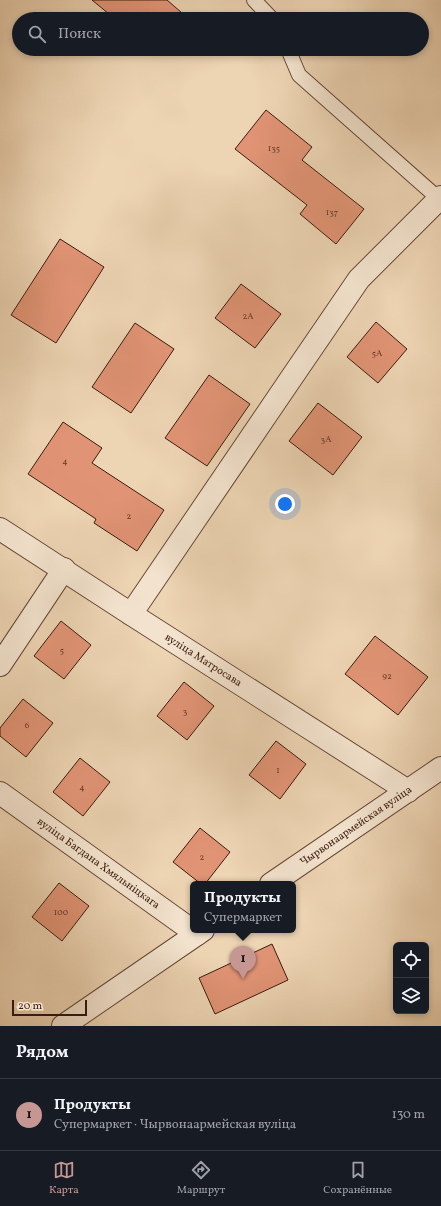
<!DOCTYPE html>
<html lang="ru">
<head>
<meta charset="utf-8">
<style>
  :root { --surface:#171b24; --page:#20242c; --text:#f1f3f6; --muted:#9ea1a6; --line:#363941; --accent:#c59692 }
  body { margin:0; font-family:Vollkorn,serif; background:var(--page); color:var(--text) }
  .controls { position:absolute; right:12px; bottom:12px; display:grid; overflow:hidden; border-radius:6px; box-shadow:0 2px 6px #0003 }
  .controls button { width:36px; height:36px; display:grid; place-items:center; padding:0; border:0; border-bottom:1px solid var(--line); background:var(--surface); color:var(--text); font:20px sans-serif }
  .scale { position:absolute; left:12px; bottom:10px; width:75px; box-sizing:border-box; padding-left:4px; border:2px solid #3b1c10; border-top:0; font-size:11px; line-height:14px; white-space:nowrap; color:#3b1c10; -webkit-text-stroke:3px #f3e3ce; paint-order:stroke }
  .you { position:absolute; left:285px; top:504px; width:14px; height:14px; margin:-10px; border:3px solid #fff; border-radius:50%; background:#1a73e8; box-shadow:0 0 0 6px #1a73e833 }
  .badge { display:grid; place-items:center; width:26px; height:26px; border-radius:50%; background:var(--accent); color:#111; font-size:13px; font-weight:700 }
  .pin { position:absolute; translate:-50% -33px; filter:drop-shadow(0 1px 2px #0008) }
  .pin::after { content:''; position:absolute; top:21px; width:14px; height:12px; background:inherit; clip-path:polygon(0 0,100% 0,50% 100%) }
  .popup { position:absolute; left:190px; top:881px; width:106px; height:52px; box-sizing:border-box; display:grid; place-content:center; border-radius:6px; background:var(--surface); filter:drop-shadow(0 1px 3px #0005); font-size:13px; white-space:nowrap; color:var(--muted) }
  .popup b { font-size:15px; color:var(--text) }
  .popup::after { content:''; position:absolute; left:50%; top:100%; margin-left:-8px; border:8px solid transparent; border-top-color:var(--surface) }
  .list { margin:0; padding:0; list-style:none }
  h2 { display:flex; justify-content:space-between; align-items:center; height:52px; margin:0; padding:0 16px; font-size:17px }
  h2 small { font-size:13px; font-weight:400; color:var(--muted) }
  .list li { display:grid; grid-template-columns:26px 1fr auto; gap:12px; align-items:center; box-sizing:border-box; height:72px; padding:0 16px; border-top:1px solid var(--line) }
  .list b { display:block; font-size:15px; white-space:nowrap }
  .list p { margin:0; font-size:13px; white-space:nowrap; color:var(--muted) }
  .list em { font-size:13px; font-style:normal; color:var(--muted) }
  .icon { flex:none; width:22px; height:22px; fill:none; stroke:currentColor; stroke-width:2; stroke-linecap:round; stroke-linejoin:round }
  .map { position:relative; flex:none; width:441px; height:1026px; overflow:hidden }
  .search { position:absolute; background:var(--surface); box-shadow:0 2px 6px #0003; left:12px; right:12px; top:12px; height:44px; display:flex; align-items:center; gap:10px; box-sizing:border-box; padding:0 14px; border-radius:22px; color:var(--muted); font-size:15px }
  .sheet { height:124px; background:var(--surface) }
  nav { display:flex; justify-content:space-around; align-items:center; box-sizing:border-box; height:56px; border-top:1px solid var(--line); background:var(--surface); font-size:11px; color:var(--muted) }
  nav a { display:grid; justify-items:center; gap:2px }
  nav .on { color:var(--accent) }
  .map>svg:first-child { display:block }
  .building { fill:#e19475; stroke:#3b1c10 }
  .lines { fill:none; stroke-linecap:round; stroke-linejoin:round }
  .service-casing { stroke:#684a39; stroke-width:16 }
  .minor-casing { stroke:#684a39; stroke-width:24 }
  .tertiary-casing { stroke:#684a39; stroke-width:24 }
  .service { stroke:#f3e3ce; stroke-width:14 }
  .minor { stroke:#f3e3ce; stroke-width:22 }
  .tertiary { stroke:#f3e3ce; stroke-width:22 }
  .labels { text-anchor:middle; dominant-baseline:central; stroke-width:3; stroke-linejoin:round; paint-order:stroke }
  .number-label { font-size:9px; fill:#643a29 }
  .street-label { font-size:11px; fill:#3b1c10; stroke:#f3e3ce }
</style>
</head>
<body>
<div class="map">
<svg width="441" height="1026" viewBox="0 0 441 1026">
  <rect width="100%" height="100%" fill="#edd4b3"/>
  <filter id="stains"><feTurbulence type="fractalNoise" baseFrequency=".005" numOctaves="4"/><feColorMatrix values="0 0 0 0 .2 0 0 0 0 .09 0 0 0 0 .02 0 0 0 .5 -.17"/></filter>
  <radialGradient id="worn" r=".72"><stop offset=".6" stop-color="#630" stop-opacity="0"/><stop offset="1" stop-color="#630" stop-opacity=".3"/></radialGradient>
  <g class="building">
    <path d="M92,0H167L189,19H115Z"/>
    <path d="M266,110L312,147L302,160L364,209L336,244L300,214L307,205L235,149Z"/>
    <path d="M60,239L104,267L56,343L11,315Z"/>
    <path d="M241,284L281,314L255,348L215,318Z"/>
    <path d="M376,322L407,349L378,383L347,357Z"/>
    <path d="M135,323L174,349L131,413L92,387Z"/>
    <path d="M209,375L250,404L207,466L165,438Z"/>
    <path d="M318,403L362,437L333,475L289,441Z"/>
    <path d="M63,422L102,448L92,463L164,510L137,551L94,523L96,519L28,474Z"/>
    <path d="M61,621L91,645L64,679L34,656Z"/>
    <path d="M375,636L428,677L398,715L345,674Z"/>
    <path d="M184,682L214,706L187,740L157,716Z"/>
    <path d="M23,699L53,723L26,757L0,736V728Z"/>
    <path d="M276,741L306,764L280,799L249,775Z"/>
    <path d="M80,758L110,782L83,816L53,792Z"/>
    <path d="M200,828L230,852L205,884H201L173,862Z"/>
    <path d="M59,883L89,906L62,941L32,917Z"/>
    <path d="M272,944L288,980L215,1014L199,978Z"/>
  </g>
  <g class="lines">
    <g class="service-casing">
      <g id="service">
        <path d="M254,0L272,19"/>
        <path d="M288,49L299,75L439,199"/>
      </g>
    </g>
    <g class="minor-casing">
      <g id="minor">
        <path id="s1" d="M0,529L131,614L408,791"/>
        <path d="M131,614L290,380L359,279L441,197"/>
        <path d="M0,665L64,569"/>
        <path id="s2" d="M0,793L197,934"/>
      </g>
    </g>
    <g class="tertiary-casing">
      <g id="tertiary">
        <path id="s3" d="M271,884L441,768"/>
        <path d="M63,1026L203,930"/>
      </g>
    </g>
    <use href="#service" class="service"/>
    <use href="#minor" class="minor"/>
    <use href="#tertiary" class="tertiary"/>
  </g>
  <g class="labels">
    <g class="number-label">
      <text x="274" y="148">135</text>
      <text x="332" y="212">137</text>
      <text x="248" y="316">2А</text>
      <text x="377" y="353">5А</text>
      <text x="326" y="439">3А</text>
      <text x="65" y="461">4</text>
      <text x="129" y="516">2</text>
      <text x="62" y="650">5</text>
      <text x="387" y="676">92</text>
      <text x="185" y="711">3</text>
      <text x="27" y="725">6</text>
      <text x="278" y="770">1</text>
      <text x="82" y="787">4</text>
      <text x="202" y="857">2</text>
      <text x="61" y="912">100</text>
    </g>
    <g class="street-label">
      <text stroke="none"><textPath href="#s1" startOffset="242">вуліца Матросава</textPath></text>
      <text stroke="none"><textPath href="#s3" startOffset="103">Чырвонаармейская вуліца</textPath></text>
      <text stroke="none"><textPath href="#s2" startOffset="121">вуліца Багдана Хмяльніцкага</textPath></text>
    </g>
  </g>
  <rect width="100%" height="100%" filter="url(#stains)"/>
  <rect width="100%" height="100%" fill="url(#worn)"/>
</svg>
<div class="controls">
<button><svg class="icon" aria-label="locate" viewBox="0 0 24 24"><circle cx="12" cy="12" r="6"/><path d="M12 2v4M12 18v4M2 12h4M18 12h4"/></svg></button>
<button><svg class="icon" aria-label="layers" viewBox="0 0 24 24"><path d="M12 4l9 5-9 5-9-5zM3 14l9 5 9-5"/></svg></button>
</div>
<div class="scale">20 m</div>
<div class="you"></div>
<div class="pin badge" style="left:243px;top:979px">1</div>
<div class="popup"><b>Продукты</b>Супермаркет</div>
<div class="search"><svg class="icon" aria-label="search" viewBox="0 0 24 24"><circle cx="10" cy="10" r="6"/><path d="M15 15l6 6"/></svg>Поиск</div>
</div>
<section class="sheet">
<h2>Рядом<small></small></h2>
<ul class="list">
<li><span class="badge">1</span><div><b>Продукты</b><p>Супермаркет · Чырвонаармейская вуліца</p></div><em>130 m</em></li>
</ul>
</section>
<nav>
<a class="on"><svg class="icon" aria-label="map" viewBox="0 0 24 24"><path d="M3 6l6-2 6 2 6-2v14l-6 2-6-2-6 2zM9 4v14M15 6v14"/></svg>Карта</a>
<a><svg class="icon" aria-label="directions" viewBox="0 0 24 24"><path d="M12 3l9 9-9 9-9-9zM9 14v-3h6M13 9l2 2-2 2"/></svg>Маршрут</a>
<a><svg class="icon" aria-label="saved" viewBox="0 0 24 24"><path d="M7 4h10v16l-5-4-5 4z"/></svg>Сохранённые</a>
</nav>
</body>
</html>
